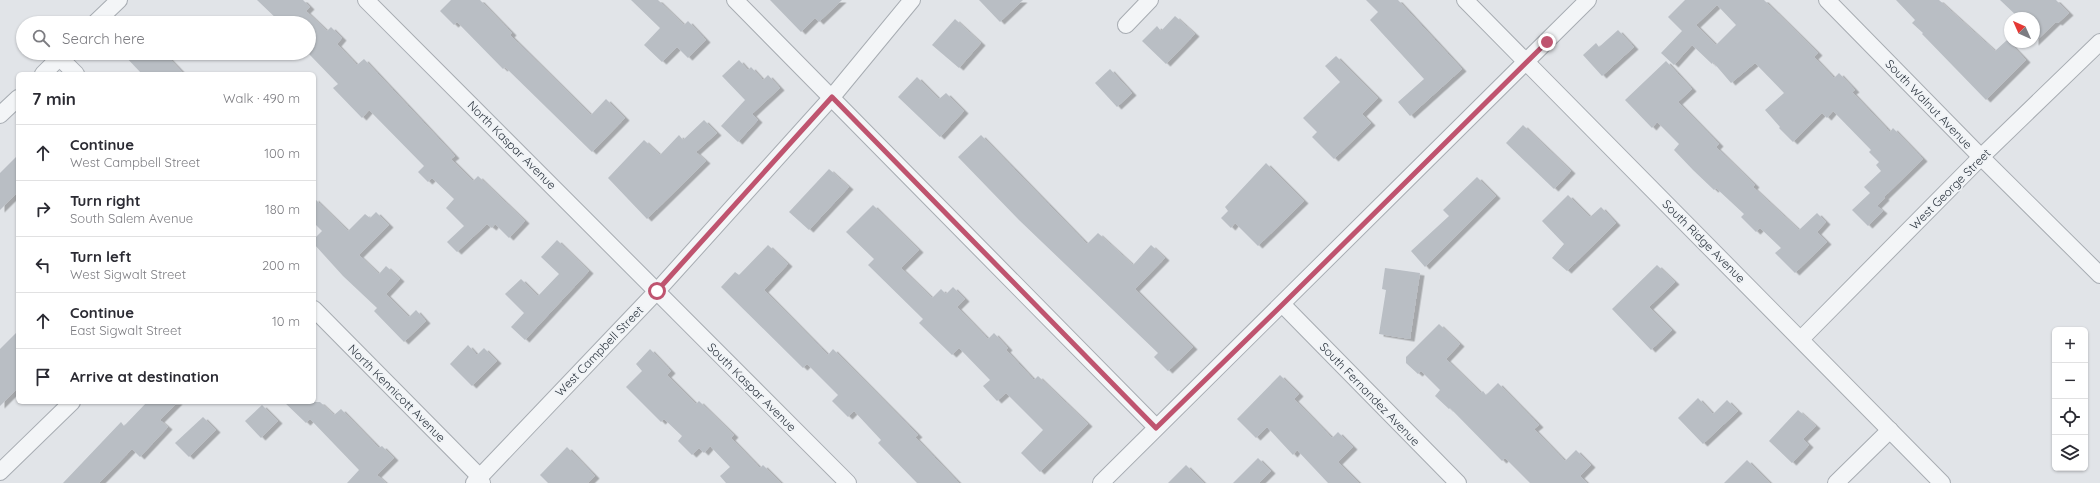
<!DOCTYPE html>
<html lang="en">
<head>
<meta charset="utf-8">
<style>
  :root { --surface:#fff; --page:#f7f7f7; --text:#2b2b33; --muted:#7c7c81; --line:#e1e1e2 }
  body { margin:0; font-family:Quicksand,sans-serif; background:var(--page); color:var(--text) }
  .controls { position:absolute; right:12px; bottom:12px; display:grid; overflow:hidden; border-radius:6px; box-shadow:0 1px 3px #0004 }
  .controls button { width:36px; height:36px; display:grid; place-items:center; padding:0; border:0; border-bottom:1px solid var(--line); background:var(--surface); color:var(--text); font:20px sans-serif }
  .compass { position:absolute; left:2004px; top:12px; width:36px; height:36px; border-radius:50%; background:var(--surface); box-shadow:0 1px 3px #0004; rotate:315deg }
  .stop { position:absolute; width:12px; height:12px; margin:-9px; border:3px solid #bf546f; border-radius:50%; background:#fff }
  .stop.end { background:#bf546f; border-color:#fff; box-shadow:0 1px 4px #0008 }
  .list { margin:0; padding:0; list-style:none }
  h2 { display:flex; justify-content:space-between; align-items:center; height:52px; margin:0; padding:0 16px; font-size:17px }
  h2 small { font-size:13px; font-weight:400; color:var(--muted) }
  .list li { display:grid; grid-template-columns:26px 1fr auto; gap:12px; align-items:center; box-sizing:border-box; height:56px; padding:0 16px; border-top:1px solid var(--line) }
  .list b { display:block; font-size:15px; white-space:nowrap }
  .list p { margin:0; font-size:13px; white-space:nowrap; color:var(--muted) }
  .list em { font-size:13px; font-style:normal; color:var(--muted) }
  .icon { flex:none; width:22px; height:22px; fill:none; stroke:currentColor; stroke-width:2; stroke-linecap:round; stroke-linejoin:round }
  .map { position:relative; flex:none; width:2100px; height:483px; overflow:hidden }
  .search { position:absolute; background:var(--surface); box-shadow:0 1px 3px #0004; left:16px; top:16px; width:300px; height:44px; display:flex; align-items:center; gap:10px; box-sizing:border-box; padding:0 14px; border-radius:22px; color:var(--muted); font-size:15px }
  .panel { position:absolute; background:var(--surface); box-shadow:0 1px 3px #0004; left:16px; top:72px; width:300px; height:332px; border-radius:6px }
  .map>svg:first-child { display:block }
  .building { fill:#b9bec4; fill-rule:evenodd; filter:url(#shadow) }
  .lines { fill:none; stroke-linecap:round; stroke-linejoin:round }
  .minor-casing { stroke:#a7acb2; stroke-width:18 }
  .minor { stroke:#f3f5f7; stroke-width:16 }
  .route { stroke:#bf546f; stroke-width:5 }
  .labels { text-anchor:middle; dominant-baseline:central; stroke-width:3.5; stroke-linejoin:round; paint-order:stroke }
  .street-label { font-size:12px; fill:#2b343e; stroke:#f0f3f6 }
</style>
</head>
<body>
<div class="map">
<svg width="2100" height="483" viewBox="0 0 2100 483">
  <defs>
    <filter id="shadow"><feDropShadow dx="4.5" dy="2.5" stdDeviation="0" flood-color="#0004"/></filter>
  </defs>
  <rect width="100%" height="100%" fill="#e1e4e8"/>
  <g class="building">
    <path d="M257,0H303L310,7L306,11L327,31L331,27L342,38L337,44L357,65L364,59L455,156L451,159L473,181L478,176L525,221L509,238L495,224L492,228L487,224L457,252L447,242L464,226L446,208L454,199L432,178L428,182L418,172L424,166L369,110L362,118L333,88L338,84L309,54V23H281Z"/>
    <path d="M451,0H480L512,33L510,35L591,115L606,99L625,118L592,152L505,67L503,69L457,22L454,25L440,11Z"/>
    <path d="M631,0H658L684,25L688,21L706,40L688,58L677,47L662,62L644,45L660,28Z"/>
    <path d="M770,0H842L819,22L815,18L801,32Z"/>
    <path d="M979,0H1023L1000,22Z"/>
    <path d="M1366,0H1398L1462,69L1410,116L1398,102L1424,79L1370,20L1378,12Z"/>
    <path d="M1685,0H1764L1818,53L1814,57L1834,78L1839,73L1855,90L1852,92L1890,132L1893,128L1923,159L1884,197L1885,198L1877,206L1883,211L1868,226L1852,210L1870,193L1864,187L1881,171L1876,165L1879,162L1869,152L1871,150L1833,111L1827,118L1822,113L1793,142L1779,128L1780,127L1765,110L1784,93L1755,63L1731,83L1713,62L1712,64L1692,45L1674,65L1661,53L1682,31L1668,17ZM1717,5L1736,25L1716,45L1696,25Z"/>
    <path d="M1896,0H1939L1995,51L2007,40L2026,60L1986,100L1922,34L1923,33L1912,23L1915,20Z"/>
    <path d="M2000,0H2056L2069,13L2058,23L2056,22L2034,43V18H2019Z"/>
    <path d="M1175,16L1195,34L1166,64L1142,41L1157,26L1161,31Z"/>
    <path d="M955,19L981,43L959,68L932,45Z"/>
    <path d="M1618,30L1634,47L1602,76L1583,55L1596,43L1599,47Z"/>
    <path d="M122,53H164L184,74H142Z"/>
    <path d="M1336,56L1378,98L1362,114L1371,123L1334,159L1312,137L1317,132L1303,118L1340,82L1325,66Z"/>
    <path d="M739,60L748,70L751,67L763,80L768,75L780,88L752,114L758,120L738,142L721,126L745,100L722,76Z"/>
    <path d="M1666,61L1692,89L1678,102L1719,144L1716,147L1755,185L1753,187L1799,230L1817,213L1826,222L1817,232L1827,242L1795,273L1775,253L1781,248L1760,228L1756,232L1741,217L1744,214L1716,188L1714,190L1693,170L1674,150L1679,144L1657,122L1652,128L1625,100Z"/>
    <path d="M1110,69L1132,93L1117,107L1095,83Z"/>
    <path d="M917,77L939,99L946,93L964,111L940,137L898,97Z"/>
    <path d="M704,120L717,133L696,152L706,161L647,219L608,178L644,140L660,155L679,135L683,140Z"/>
    <path d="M1523,125L1571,171L1554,189L1506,143Z"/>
    <path d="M981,135L1087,244L1098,233L1133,265L1151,245L1165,258L1135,289L1193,347L1168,371L1154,357L1158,353L1019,220L958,157Z"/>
    <path d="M18,155V192L0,210V173Z"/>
    <path d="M1266,163L1304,201L1258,246L1235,223L1231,228L1221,218L1228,211L1225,207Z"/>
    <path d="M829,169L849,187L809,230L789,212Z"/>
    <path d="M1477,177L1496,196L1425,267L1411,251L1449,216L1443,210Z"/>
    <path d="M1568,195L1590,217L1601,207L1616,223L1567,271L1552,258L1564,244L1542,221Z"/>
    <path d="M314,198L348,231L365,214L370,218L376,212L389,225L359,255L379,274L386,266L400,279L386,294L409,317L416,310L426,321L404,342L374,311L377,308L343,276L314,244V239L322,231L314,223Z"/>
    <path d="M873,205L919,250L901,268L932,298L941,289L946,294L953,287L965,299L957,307L988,339L994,333L1008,348L1006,350L1034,380L1038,376L1088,424L1040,472L1021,453L1043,430L1006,393L997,401L983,386L990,380L959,348L952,355L919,323L923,319L868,265L874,259L846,232Z"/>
    <path d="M557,240L589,271L525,340L511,327L524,313L505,294L521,279L538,296L559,274L541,257Z"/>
    <path d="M768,245L788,264L764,290L828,355L833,349L918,435L915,437L959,483H917L878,443L881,440L854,411L848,417L832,401L838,395L807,364L803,368L721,287L735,272L739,275Z"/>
    <path d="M1657,265L1675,282L1649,307L1672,330L1651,350L1612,309Z"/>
    <path d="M1385,268L1420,273L1410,339L1379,334L1386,290L1382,289Z"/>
    <path d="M1439,324L1460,344L1446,359L1481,393L1483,391L1486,395L1498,383L1539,425L1534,429L1565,461L1576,450L1591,465L1580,476L1587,483H1530L1505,458L1502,461L1450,408L1449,409L1435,396L1440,390L1421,371L1418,374L1406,363V357Z"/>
    <path d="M18,331V388L0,406V349Z"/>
    <path d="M468,345L477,355L484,348L497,361L472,386L450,364Z"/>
    <path d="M650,349L671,371L667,375L696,404L699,401L734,435L731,438L760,468L763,465L781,483H726L720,476L730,467L710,446L704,453L699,448L692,455L678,441L682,436L664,419L661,422L626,387L642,371L636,364Z"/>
    <path d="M1280,375L1299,394L1294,399L1332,438L1338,432L1353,447L1338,462L1359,483H1328L1297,450L1293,455L1267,427L1256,438L1237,419Z"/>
    <path d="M1698,398L1713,414L1727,400L1738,411L1703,444L1678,418Z"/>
    <path d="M147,402H178L160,420L168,427L140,457L132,449L99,483H63L121,422L124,426Z"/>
    <path d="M284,402H320L334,415L341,409L379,448L382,446L394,458L377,475L386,483H347L359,470L310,419L306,423Z"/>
    <path d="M262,405L278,421L261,438L245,421Z"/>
    <path d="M1798,410L1816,426L1803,439L1809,445L1792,463L1769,441Z"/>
    <path d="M203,417L216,430L189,457L175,443Z"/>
    <path d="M567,447L595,476L588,483H548L540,475Z"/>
    <path d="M1258,458L1271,471L1259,483H1233Z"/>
    <path d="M1747,460L1770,483H1724Z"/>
    <path d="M1186,465L1204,483H1168Z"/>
  </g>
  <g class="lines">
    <g class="minor-casing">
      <g id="minor">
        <path d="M366,0L848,483"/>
        <path d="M735,0L1156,427"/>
        <path d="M1465,0L1942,483"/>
        <path d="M1827,0L1981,157L2100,275"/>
        <path d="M95,23L119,0"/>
        <path d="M1126,25L1150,0"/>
        <path d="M60,58L76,74"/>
        <path d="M43,74L64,53"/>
        <path d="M0,115L18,98"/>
        <path d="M1283,305L1458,483"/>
        <path d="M314,309L480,477V480L482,483"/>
        <path d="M1801,339L1981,157L2100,42"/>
        <path d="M0,472L72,402"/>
        <path d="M474,483L657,291L832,97L912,0"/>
        <path d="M1101,483L1588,0"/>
        <path d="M1836,483L1890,430"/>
      </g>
    </g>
    <use href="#minor" class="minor"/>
  </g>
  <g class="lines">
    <path class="route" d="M657,291L832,97L1156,428L1283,304L1547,42"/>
  </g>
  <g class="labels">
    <g class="street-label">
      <text transform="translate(1929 104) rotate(46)">South Walnut Avenue</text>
      <text transform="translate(512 145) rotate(45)">North Kaspar Avenue</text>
      <text transform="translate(1950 189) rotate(-45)">West George Street</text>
      <text transform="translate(1704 241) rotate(45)">South Ridge Avenue</text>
      <text transform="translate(599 351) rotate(-46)">West Campbell Street</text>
      <text transform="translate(752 387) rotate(45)">South Kaspar Avenue</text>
      <text transform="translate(397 393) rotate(45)">North Kennicott Avenue</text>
      <text transform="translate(1370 394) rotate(46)">South Fernandez Avenue</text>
    </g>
  </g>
</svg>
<div class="controls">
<button>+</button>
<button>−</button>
<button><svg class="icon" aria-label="locate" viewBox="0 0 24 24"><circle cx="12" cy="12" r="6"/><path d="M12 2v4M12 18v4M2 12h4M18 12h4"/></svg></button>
<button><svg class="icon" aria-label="layers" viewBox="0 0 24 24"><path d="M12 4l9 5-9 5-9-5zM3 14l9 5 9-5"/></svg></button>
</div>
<svg class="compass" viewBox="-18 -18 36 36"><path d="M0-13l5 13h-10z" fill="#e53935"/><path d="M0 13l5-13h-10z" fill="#7c7c81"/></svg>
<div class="stop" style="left:657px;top:291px"></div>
<div class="stop end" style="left:1547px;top:42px"></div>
<div class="search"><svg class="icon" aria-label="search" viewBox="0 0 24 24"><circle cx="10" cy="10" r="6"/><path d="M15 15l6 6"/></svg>Search here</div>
<section class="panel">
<h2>7 min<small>Walk · 490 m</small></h2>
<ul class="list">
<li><svg class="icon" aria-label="ahead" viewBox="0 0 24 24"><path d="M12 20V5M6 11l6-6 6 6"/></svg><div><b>Continue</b><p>West Campbell Street</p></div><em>100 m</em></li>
<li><svg class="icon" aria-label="right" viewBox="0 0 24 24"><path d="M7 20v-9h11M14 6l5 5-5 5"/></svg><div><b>Turn right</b><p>South Salem Avenue</p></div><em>180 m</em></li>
<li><svg class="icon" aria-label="left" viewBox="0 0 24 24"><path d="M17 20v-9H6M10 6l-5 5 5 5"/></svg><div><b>Turn left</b><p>West Sigwalt Street</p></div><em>200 m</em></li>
<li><svg class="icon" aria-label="ahead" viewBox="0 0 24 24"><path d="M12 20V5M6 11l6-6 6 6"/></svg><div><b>Continue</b><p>East Sigwalt Street</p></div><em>10 m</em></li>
<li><svg class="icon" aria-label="arrive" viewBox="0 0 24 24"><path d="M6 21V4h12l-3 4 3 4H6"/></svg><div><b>Arrive at destination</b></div></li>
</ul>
</section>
</div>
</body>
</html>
